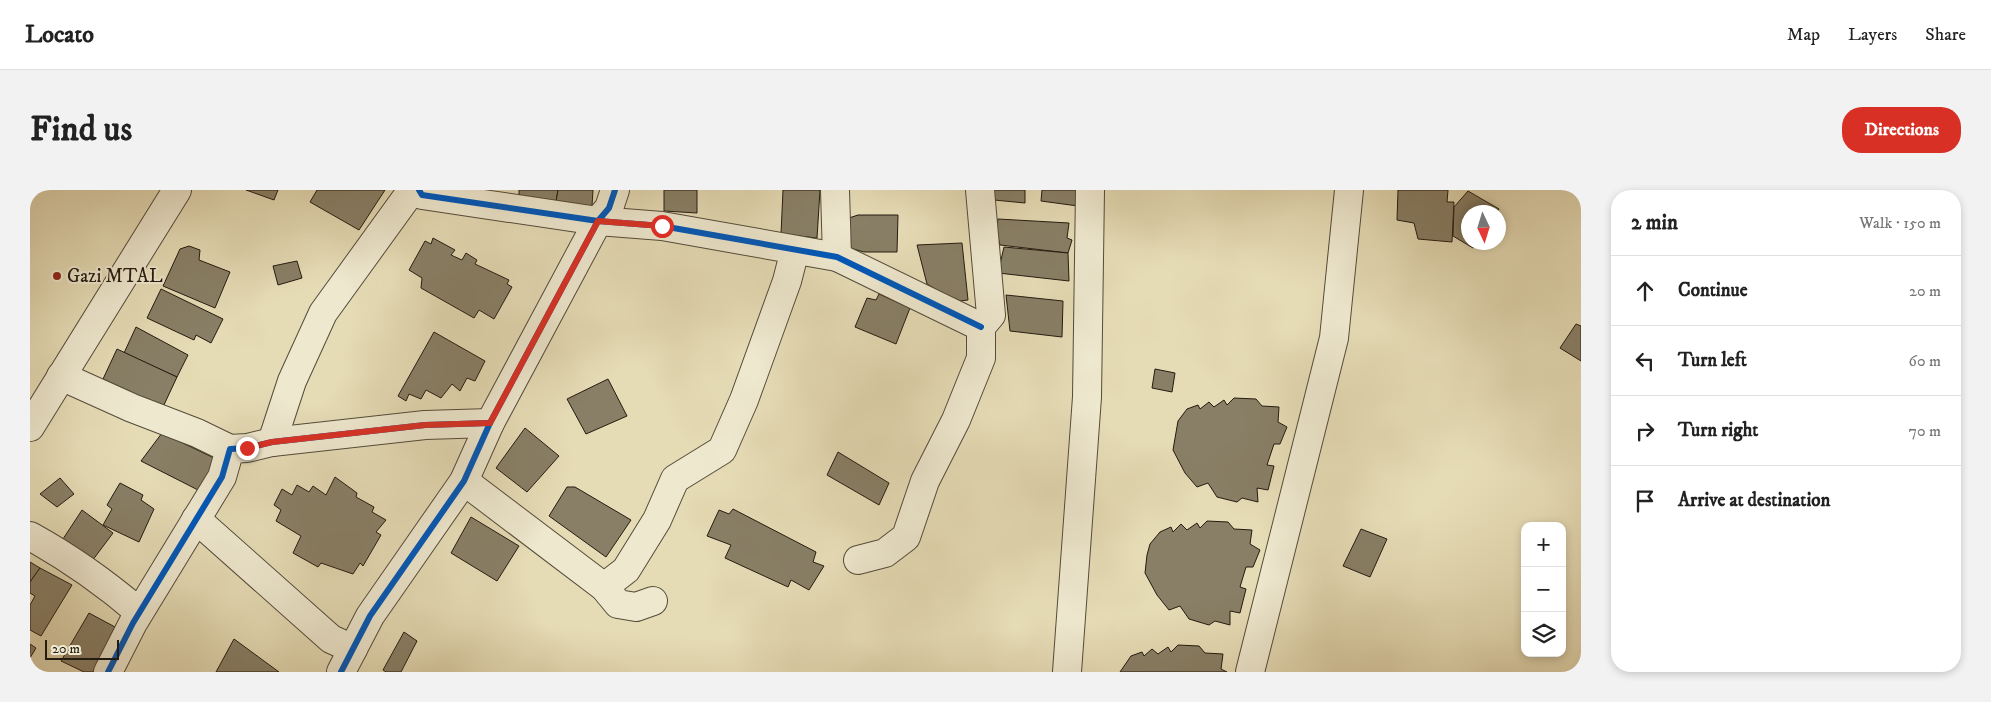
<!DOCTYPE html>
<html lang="en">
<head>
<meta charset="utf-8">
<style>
  :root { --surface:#fff; --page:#f2f2f2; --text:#222; --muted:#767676; --line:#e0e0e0; --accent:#d93025 }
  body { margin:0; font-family:"IM FELL DW Pica",serif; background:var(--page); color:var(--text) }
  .controls { position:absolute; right:15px; bottom:15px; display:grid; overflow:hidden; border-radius:10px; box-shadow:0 2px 8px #0003 }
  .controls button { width:45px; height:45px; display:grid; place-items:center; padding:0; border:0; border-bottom:1px solid var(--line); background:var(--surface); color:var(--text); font:25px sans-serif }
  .compass { position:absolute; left:1431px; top:15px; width:45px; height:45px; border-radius:50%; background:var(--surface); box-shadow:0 2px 8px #0003; rotate:176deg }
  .scale { position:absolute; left:15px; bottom:12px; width:74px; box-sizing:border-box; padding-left:5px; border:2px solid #241b11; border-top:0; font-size:14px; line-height:18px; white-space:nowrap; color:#241b11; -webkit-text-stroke:4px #eee8cf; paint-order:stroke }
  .stop { position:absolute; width:15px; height:15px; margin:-11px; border:4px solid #d93025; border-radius:50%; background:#fff }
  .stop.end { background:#d93025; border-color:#fff; box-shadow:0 1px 5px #0008 }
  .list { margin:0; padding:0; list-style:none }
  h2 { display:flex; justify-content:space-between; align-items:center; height:65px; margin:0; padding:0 20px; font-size:21px }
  h2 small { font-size:16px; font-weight:400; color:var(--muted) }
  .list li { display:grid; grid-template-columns:32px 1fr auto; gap:15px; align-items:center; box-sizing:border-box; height:70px; padding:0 20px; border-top:1px solid var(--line) }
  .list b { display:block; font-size:19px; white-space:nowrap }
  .list em { font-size:16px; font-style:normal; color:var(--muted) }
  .icon { flex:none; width:28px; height:28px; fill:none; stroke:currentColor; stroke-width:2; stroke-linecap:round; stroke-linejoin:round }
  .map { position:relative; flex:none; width:1551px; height:482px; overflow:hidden; border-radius:20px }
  header { display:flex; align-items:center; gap:30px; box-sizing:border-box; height:70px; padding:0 25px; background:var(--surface); border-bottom:1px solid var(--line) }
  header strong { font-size:24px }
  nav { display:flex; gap:28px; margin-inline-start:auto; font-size:18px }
  .intro { display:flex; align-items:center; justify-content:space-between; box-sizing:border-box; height:120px; padding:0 30px }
  h1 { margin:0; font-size:35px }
  .button { padding:12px 22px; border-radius:20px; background:var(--accent); color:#fff; font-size:18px; font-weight:700 }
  main { display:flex; gap:30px; padding:0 30px }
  aside { flex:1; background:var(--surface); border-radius:20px; box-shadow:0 2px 8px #0003 }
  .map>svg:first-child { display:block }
  .building { fill:#887f66; stroke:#241b11 }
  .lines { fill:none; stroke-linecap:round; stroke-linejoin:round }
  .minor-casing { stroke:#544b3a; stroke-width:30 }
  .minor { stroke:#eee8cf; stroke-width:28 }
  .cycleway-casing { stroke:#eee8cf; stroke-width:9 }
  .cycleway { stroke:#0057b8; stroke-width:6 }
  .route { stroke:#d93025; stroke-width:6 }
  .poi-dot { fill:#8f2418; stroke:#eee8cf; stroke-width:2 }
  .labels { text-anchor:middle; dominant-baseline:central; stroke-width:4; stroke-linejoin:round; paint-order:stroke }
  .poi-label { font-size:19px; fill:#241b11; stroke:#eee8cf; text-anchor:start }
</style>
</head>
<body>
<header>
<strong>Locato</strong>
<nav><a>Map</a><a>Layers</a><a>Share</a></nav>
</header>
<div class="intro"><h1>Find us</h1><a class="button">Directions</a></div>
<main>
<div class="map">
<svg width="1551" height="482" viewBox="0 0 1551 482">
  <rect width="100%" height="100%" fill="#e5dbb5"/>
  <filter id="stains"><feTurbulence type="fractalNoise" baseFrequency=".004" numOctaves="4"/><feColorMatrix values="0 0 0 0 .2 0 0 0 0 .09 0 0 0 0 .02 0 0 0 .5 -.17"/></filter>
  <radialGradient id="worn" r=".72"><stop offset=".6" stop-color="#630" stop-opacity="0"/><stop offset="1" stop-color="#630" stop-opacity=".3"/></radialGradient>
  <g class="building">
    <path d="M216,0H248L244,10Z"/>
    <path d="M287,0H355L329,40L280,12Z"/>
    <path d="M489,0H528L526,12L489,5Z"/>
    <path d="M528,0H563L562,16L526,12Z"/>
    <path d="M634,0H667V23L634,21Z"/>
    <path d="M753,0H790L787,48L751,44Z"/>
    <path d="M963,0H995V13L964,10Z"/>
    <path d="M1012,0H1048V16L1011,11Z"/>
    <path d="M1368,0H1418L1417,12H1424L1422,52L1388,49L1384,33L1367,30Z"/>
    <path d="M1438,1L1469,19L1467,22H1438V52H1447L1443,58L1423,46L1424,17Z"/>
    <path d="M828,25H868L867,62H834L820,58L819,28Z"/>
    <path d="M968,29L1039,33L1037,48L1042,50L1038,63L970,55L966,41Z"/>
    <path d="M403,48L425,60L421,65L432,70L436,63L447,70L445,74L479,90L477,94L482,97L464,129L449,120L444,128L391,98L392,88L379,80L395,51L401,54Z"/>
    <path d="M932,53L938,110L930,111L915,105L897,94L887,55Z"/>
    <path d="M159,56L170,60L169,70L200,82L185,118L133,96L150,59Z"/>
    <path d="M974,57L1038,63L1039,91L968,83Z"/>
    <path d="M267,71L272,88L248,95L243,76Z"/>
    <path d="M131,99L193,129L181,153L166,145L164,150L117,128Z"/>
    <path d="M849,104L880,118L866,154L825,137L837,108L846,110Z"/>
    <path d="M976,105L1033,111L1032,147L980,141Z"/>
    <path d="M1546,134L1551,136V171L1530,158Z"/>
    <path d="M106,137L158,165L147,187L94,163Z"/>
    <path d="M404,142L455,171L445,191L437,188L430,201L422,194L411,208L396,200L391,209L379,204L376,211L368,206Z"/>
    <path d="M87,159L147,187L133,217L73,189Z"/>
    <path d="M1125,179L1145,183L1142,202L1122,198Z"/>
    <path d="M578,189L597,226L556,244L537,209Z"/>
    <path d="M1204,208L1226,209L1232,216L1249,217L1248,232L1257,237L1250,254H1244L1237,275L1244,276L1238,300L1227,298L1228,312L1212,308L1207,312L1187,307L1178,293L1167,297L1155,283L1143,260L1148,231L1157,219L1168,215L1170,219L1179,212L1184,217L1194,210L1197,215Z"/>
    <path d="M495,238L529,266L497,302L466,278Z"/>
    <path d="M132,243L184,268V283L168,300L111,271Z"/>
    <path d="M808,262L859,293L849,315L797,285Z"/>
    <path d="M305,287L327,303L326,307L344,317L342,322L356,330L346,342L351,345L333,376L330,373L323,384L291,373L288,377L263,363L271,346L246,331L251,320L244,315L252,299L262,305L267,295L279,302L283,296L296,305Z"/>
    <path d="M30,288L44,304L27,317L10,304Z"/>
    <path d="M90,293L113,305L111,310L124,319L109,352L73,335L82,319L77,315Z"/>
    <path d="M537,297H545L601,330L576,367L519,326Z"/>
    <path d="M703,319L786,362L783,372L794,376L779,400L761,390L758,397L695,368L701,355L677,346L689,320L699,324Z"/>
    <path d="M52,320L83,343L62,371L31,352Z"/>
    <path d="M441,327L489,356L467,391L421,363Z"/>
    <path d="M1177,331L1198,332L1204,339L1222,340L1220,354L1230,360L1223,377H1216L1210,397L1216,399L1210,423L1200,421V435L1185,431L1179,435L1159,429L1150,416L1139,420L1127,405L1115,383L1117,365L1120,354L1130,342L1141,337L1143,342L1151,334L1157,340L1167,333L1170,338Z"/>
    <path d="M1331,339L1357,349L1340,387L1313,376Z"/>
    <path d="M0,372L10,378L0,392Z"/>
    <path d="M10,378L42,395L11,446L0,440V415L5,406L0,403V392Z"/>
    <path d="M59,423L85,437L63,482H54L31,471Z"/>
    <path d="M374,442L387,451L371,482H356L353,480Z"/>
    <path d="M204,449L249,482H186Z"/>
    <path d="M0,454L6,458L0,468Z"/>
    <path d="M1148,455L1169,456L1175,463L1193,464L1191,479L1197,482H1090L1101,466L1112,462L1114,466L1122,459L1128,464L1138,457L1141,462Z"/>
  </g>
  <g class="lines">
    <g class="minor-casing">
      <g id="minor">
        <path d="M389,0L392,5L568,31L632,36L807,67L951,137"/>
        <path d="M805,0L807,67"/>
        <path d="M31,186L102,218L167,243L200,259"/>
        <path d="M0,237L147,0"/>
        <path d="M242,252L262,191L293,123L382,0"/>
        <path d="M434,291L574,397L588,414L606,417L623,411"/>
        <path d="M166,329L301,449L323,459"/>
        <path d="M0,346C40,368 75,393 109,422"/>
        <path d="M828,370L855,363L876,347L895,291L926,230L951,168V137L961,125L950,0"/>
        <path d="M574,397L596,380L627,330L645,289L692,260L714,210L757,91L765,60"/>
        <path d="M78,482L103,433L192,287L200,259L217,258L242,252L395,235L460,233"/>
        <path d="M311,482L340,426L434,291L460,233L568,31L579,18L585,0"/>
        <path d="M1037,482L1057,207L1060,0"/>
        <path d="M1220,482L1304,148L1319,0"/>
      </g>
    </g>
    <use href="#minor" class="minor"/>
    <g class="cycleway-casing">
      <g id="cycleway">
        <path d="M389,0L392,5L568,31L632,36L807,67L951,137"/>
        <path d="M78,482L103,433L192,287L200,259L217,258L242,252L395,235L460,233"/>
        <path d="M311,482L340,426L434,291L460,233L568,31L579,18L585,0"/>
      </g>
    </g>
    <use href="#cycleway" class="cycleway"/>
  </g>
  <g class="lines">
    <path class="route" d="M217,258L242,252L395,235L460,233L568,31L632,36"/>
  </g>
  <circle class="poi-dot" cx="27" cy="86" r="5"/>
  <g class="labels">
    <g class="poi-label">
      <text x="37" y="86">Gazi MTAL</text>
    </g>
  </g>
  <rect width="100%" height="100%" filter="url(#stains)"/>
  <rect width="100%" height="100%" fill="url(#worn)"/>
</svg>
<div class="controls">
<button>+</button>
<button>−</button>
<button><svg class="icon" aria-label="layers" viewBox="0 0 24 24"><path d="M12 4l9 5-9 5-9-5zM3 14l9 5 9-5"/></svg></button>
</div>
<svg class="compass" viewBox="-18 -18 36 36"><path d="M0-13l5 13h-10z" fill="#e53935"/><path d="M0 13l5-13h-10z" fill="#767676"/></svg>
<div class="scale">20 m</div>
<div class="stop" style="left:632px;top:36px"></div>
<div class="stop end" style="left:217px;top:258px"></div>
</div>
<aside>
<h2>2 min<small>Walk · 150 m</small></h2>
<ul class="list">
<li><svg class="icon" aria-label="ahead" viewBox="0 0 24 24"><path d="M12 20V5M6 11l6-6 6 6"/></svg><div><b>Continue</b></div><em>20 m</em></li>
<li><svg class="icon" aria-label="left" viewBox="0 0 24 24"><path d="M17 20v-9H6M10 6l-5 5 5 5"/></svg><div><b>Turn left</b></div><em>60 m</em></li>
<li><svg class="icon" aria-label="right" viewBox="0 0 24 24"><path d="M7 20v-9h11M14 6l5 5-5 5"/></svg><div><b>Turn right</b></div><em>70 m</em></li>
<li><svg class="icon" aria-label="arrive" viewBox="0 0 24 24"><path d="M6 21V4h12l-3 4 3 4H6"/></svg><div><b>Arrive at destination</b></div></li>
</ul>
</aside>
</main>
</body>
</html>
